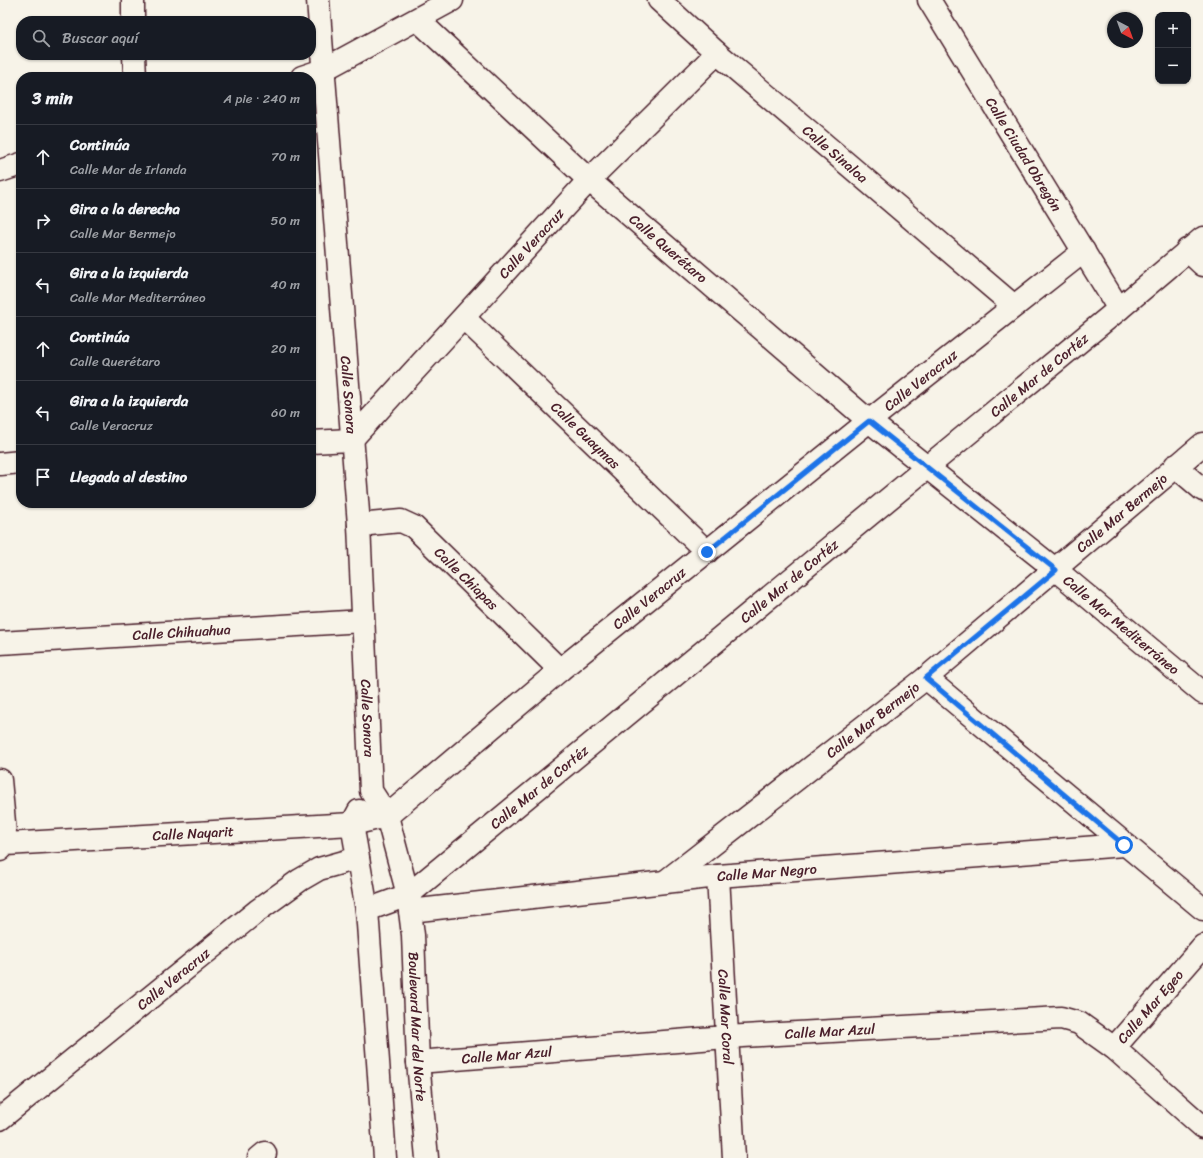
<!DOCTYPE html>
<html lang="es">
<head>
<meta charset="utf-8">
<style>
  :root { --surface:#171b24; --page:#242831; --text:#f1f3f6; --muted:#9ea1a6; --line:#363941 }
  body { margin:0; font-family:Sriracha,sans-serif; background:var(--page); color:var(--text) }
  .controls { position:absolute; right:12px; top:12px; display:grid; overflow:hidden; border-radius:8px; box-shadow:0 1px 3px #0004 }
  .controls button { width:36px; height:36px; display:grid; place-items:center; padding:0; border:0; border-bottom:1px solid var(--line); background:var(--surface); color:var(--text); font:20px sans-serif }
  .compass { position:absolute; left:1107px; top:12px; width:36px; height:36px; border-radius:50%; background:var(--surface); box-shadow:0 1px 3px #0004; rotate:139deg }
  .stop { position:absolute; width:12px; height:12px; margin:-9px; border:3px solid #1a73e8; border-radius:50%; background:#fff }
  .stop.end { background:#1a73e8; border-color:#fff; box-shadow:0 1px 4px #0008 }
  .list { margin:0; padding:0; list-style:none }
  h2 { display:flex; justify-content:space-between; align-items:center; height:52px; margin:0; padding:0 16px; font-size:17px }
  h2 small { font-size:13px; font-weight:400; color:var(--muted) }
  .list li { display:grid; grid-template-columns:26px 1fr auto; gap:12px; align-items:center; box-sizing:border-box; height:64px; padding:0 16px; border-top:1px solid var(--line) }
  .list b { display:block; font-size:15px; white-space:nowrap }
  .list p { margin:0; font-size:13px; white-space:nowrap; color:var(--muted) }
  .list em { font-size:13px; font-style:normal; color:var(--muted) }
  .icon { flex:none; width:22px; height:22px; fill:none; stroke:currentColor; stroke-width:2; stroke-linecap:round; stroke-linejoin:round }
  .map { position:relative; flex:none; width:1203px; height:1158px; overflow:hidden }
  .search { position:absolute; background:var(--surface); box-shadow:0 1px 3px #0004; left:16px; top:16px; width:300px; height:44px; display:flex; align-items:center; gap:10px; box-sizing:border-box; padding:0 14px; border-radius:16px; color:var(--muted); font-size:15px }
  .panel { position:absolute; background:var(--surface); box-shadow:0 1px 3px #0004; left:16px; top:72px; width:300px; height:436px; border-radius:16px }
  .map>svg:first-child { display:block }
  .lines { fill:none; stroke-linecap:round; stroke-linejoin:round }
  .street-casing { stroke:#4a1f2b; stroke-width:25 }
  .secondary-casing { stroke:#4a1f2b; stroke-width:25 }
  .street { stroke:#f7f3e8; stroke-width:22 }
  .secondary { stroke:#f7f3e8; stroke-width:22 }
  .route { stroke:#1a73e8; stroke-width:5 }
  .labels { text-anchor:middle; dominant-baseline:central; stroke-width:3.5; stroke-linejoin:round; paint-order:stroke }
  .street-label { font-size:14px; fill:#4a1f2b; stroke:#f7f3e8 }
</style>
</head>
<body>
<div class="map">
<svg width="1203" height="1158" viewBox="0 0 1203 1158">
  <rect width="100%" height="100%" fill="#f7f3e8"/>
  <filter id="ink" filterUnits="userSpaceOnUse"><feTurbulence type="fractalNoise" baseFrequency=".025" numOctaves="2"/><feDisplacementMap in="SourceGraphic" scale="8" xChannelSelector="R" yChannelSelector="G"/><feConvolveMatrix kernelMatrix="1 2 1 2 8 2 1 2 1" color-interpolation-filters="sRGB"/></filter>
  <g filter="url(#ink)">
    <g class="lines">
      <g class="street-casing">
        <g id="street">
          <path d="M133,0V21"/>
          <path id="s1" d="M318,0L359,525L371,791L387,816L408,895"/>
          <path id="s2" d="M659,0L717,53L1014,306"/>
          <path id="s3" d="M929,0L1119,309"/>
          <path id="s4" d="M418,20L589,180L869,421L1056,570L1203,693"/>
          <path d="M134,55L135,77"/>
          <path d="M302,77L323,70L452,0"/>
          <path d="M0,171L21,164"/>
          <path d="M1187,250L1203,265"/>
          <path id="s5" d="M464,318L707,552"/>
          <path id="s6" d="M311,442L351,440L589,180L717,53"/>
          <path d="M0,464L21,462"/>
          <path d="M1175,466L1203,490"/>
          <path id="s7" d="M359,525L401,521L414,527L560,670"/>
          <path id="s8" d="M0,643L363,621"/>
          <path d="M926,678L1203,909"/>
          <path d="M0,780L6,844"/>
          <path d="M359,811L352,824L367,910"/>
          <path id="s9" d="M0,850L6,844L352,824L387,816L560,670L869,421L1084,251"/>
          <path id="s10" d="M718,876L734,1158"/>
          <path id="s11" d="M666,881L926,678L1203,444"/>
          <path id="s12" d="M410,911L718,876L1124,845"/>
          <path id="s13" d="M1114,1048L1203,946"/>
          <path id="s14" d="M418,1062L726,1037L1061,1018L1079,1023L1114,1048L1203,1127"/>
          <path id="s15" d="M0,1119L257,911L300,880L319,869L358,858"/>
          <path d="M259,1158L265,1153"/>
        </g>
      </g>
      <g class="secondary-casing">
        <g id="secondary">
          <path id="s16" d="M408,895L413,935L418,1062L427,1158"/>
          <path id="s17" d="M385,1158L367,910L408,895L1119,309L1203,238"/>
        </g>
      </g>
      <use href="#street" class="street"/>
      <use href="#secondary" class="secondary"/>
    </g>
  </g>
  <g class="lines" filter="url(#ink)">
    <path class="route" d="M707,552L869,421L1056,570L926,678L1124,845"/>
  </g>
  <g class="labels">
    <g class="street-label">
      <text stroke="none"><textPath href="#s2" startOffset="234">Calle Sinaloa</textPath></text>
      <text stroke="none"><textPath href="#s3" startOffset="181">Calle Ciudad Obregón</textPath></text>
      <text stroke="none"><textPath href="#s6" startOffset="307">Calle Veracruz</textPath></text>
      <text stroke="none"><textPath href="#s4" startOffset="339">Calle Querétaro</textPath></text>
      <text stroke="none"><textPath href="#s17" startOffset="1110">Calle Mar de Cortéz</textPath></text>
      <text stroke="none"><textPath href="#s9" startOffset="1080">Calle Veracruz</textPath></text>
      <text stroke="none"><textPath href="#s1" startOffset="396">Calle Sonora</textPath></text>
      <text stroke="none"><textPath href="#s5" startOffset="169">Calle Guaymas</textPath></text>
      <text stroke="none"><textPath href="#s11" startOffset="586">Calle Mar Bermejo</textPath></text>
      <text stroke="none"><textPath href="#s7" startOffset="130">Calle Chiapas</textPath></text>
      <text stroke="none"><textPath href="#s17" startOffset="786">Calle Mar de Cortéz</textPath></text>
      <text stroke="none"><textPath href="#s9" startOffset="732">Calle Veracruz</textPath></text>
      <text stroke="none"><textPath href="#s4" startOffset="928">Calle Mar Mediterráneo</textPath></text>
      <text stroke="none"><textPath href="#s8" startOffset="182">Calle Chihuahua</textPath></text>
      <text stroke="none"><textPath href="#s1" startOffset="720">Calle Sonora</textPath></text>
      <text stroke="none"><textPath href="#s11" startOffset="262">Calle Mar Bermejo</textPath></text>
      <text stroke="none"><textPath href="#s17" startOffset="462">Calle Mar de Cortéz</textPath></text>
      <text stroke="none"><textPath href="#s9" startOffset="196">Calle Nayarit</textPath></text>
      <text stroke="none"><textPath href="#s12" startOffset="359">Calle Mar Negro</textPath></text>
      <text stroke="none"><textPath href="#s15" startOffset="223">Calle Veracruz</textPath></text>
      <text stroke="none"><textPath href="#s13" startOffset="55">Calle Mar Egeo</textPath></text>
      <text stroke="none"><textPath href="#s10" startOffset="141">Calle Mar Coral</textPath></text>
      <text stroke="none"><textPath href="#s16" startOffset="132">Boulevard Mar del Norte</textPath></text>
      <text stroke="none"><textPath href="#s14" startOffset="413">Calle Mar Azul</textPath></text>
      <text stroke="none"><textPath href="#s14" startOffset="89">Calle Mar Azul</textPath></text>
    </g>
  </g>
</svg>
<div class="controls">
<button>+</button>
<button>−</button>
</div>
<svg class="compass" viewBox="-18 -18 36 36"><path d="M0-13l5 13h-10z" fill="#e53935"/><path d="M0 13l5-13h-10z" fill="#9ea1a6"/></svg>
<div class="stop" style="left:1124px;top:845px"></div>
<div class="stop end" style="left:707px;top:552px"></div>
<div class="search"><svg class="icon" aria-label="search" viewBox="0 0 24 24"><circle cx="10" cy="10" r="6"/><path d="M15 15l6 6"/></svg>Buscar aquí</div>
<section class="panel">
<h2>3 min<small>A pie · 240 m</small></h2>
<ul class="list">
<li><svg class="icon" aria-label="ahead" viewBox="0 0 24 24"><path d="M12 20V5M6 11l6-6 6 6"/></svg><div><b>Continúa</b><p>Calle Mar de Irlanda</p></div><em>70 m</em></li>
<li><svg class="icon" aria-label="right" viewBox="0 0 24 24"><path d="M7 20v-9h11M14 6l5 5-5 5"/></svg><div><b>Gira a la derecha</b><p>Calle Mar Bermejo</p></div><em>50 m</em></li>
<li><svg class="icon" aria-label="left" viewBox="0 0 24 24"><path d="M17 20v-9H6M10 6l-5 5 5 5"/></svg><div><b>Gira a la izquierda</b><p>Calle Mar Mediterráneo</p></div><em>40 m</em></li>
<li><svg class="icon" aria-label="ahead" viewBox="0 0 24 24"><path d="M12 20V5M6 11l6-6 6 6"/></svg><div><b>Continúa</b><p>Calle Querétaro</p></div><em>20 m</em></li>
<li><svg class="icon" aria-label="left" viewBox="0 0 24 24"><path d="M17 20v-9H6M10 6l-5 5 5 5"/></svg><div><b>Gira a la izquierda</b><p>Calle Veracruz</p></div><em>60 m</em></li>
<li><svg class="icon" aria-label="arrive" viewBox="0 0 24 24"><path d="M6 21V4h12l-3 4 3 4H6"/></svg><div><b>Llegada al destino</b></div></li>
</ul>
</section>
</div>
</body>
</html>
